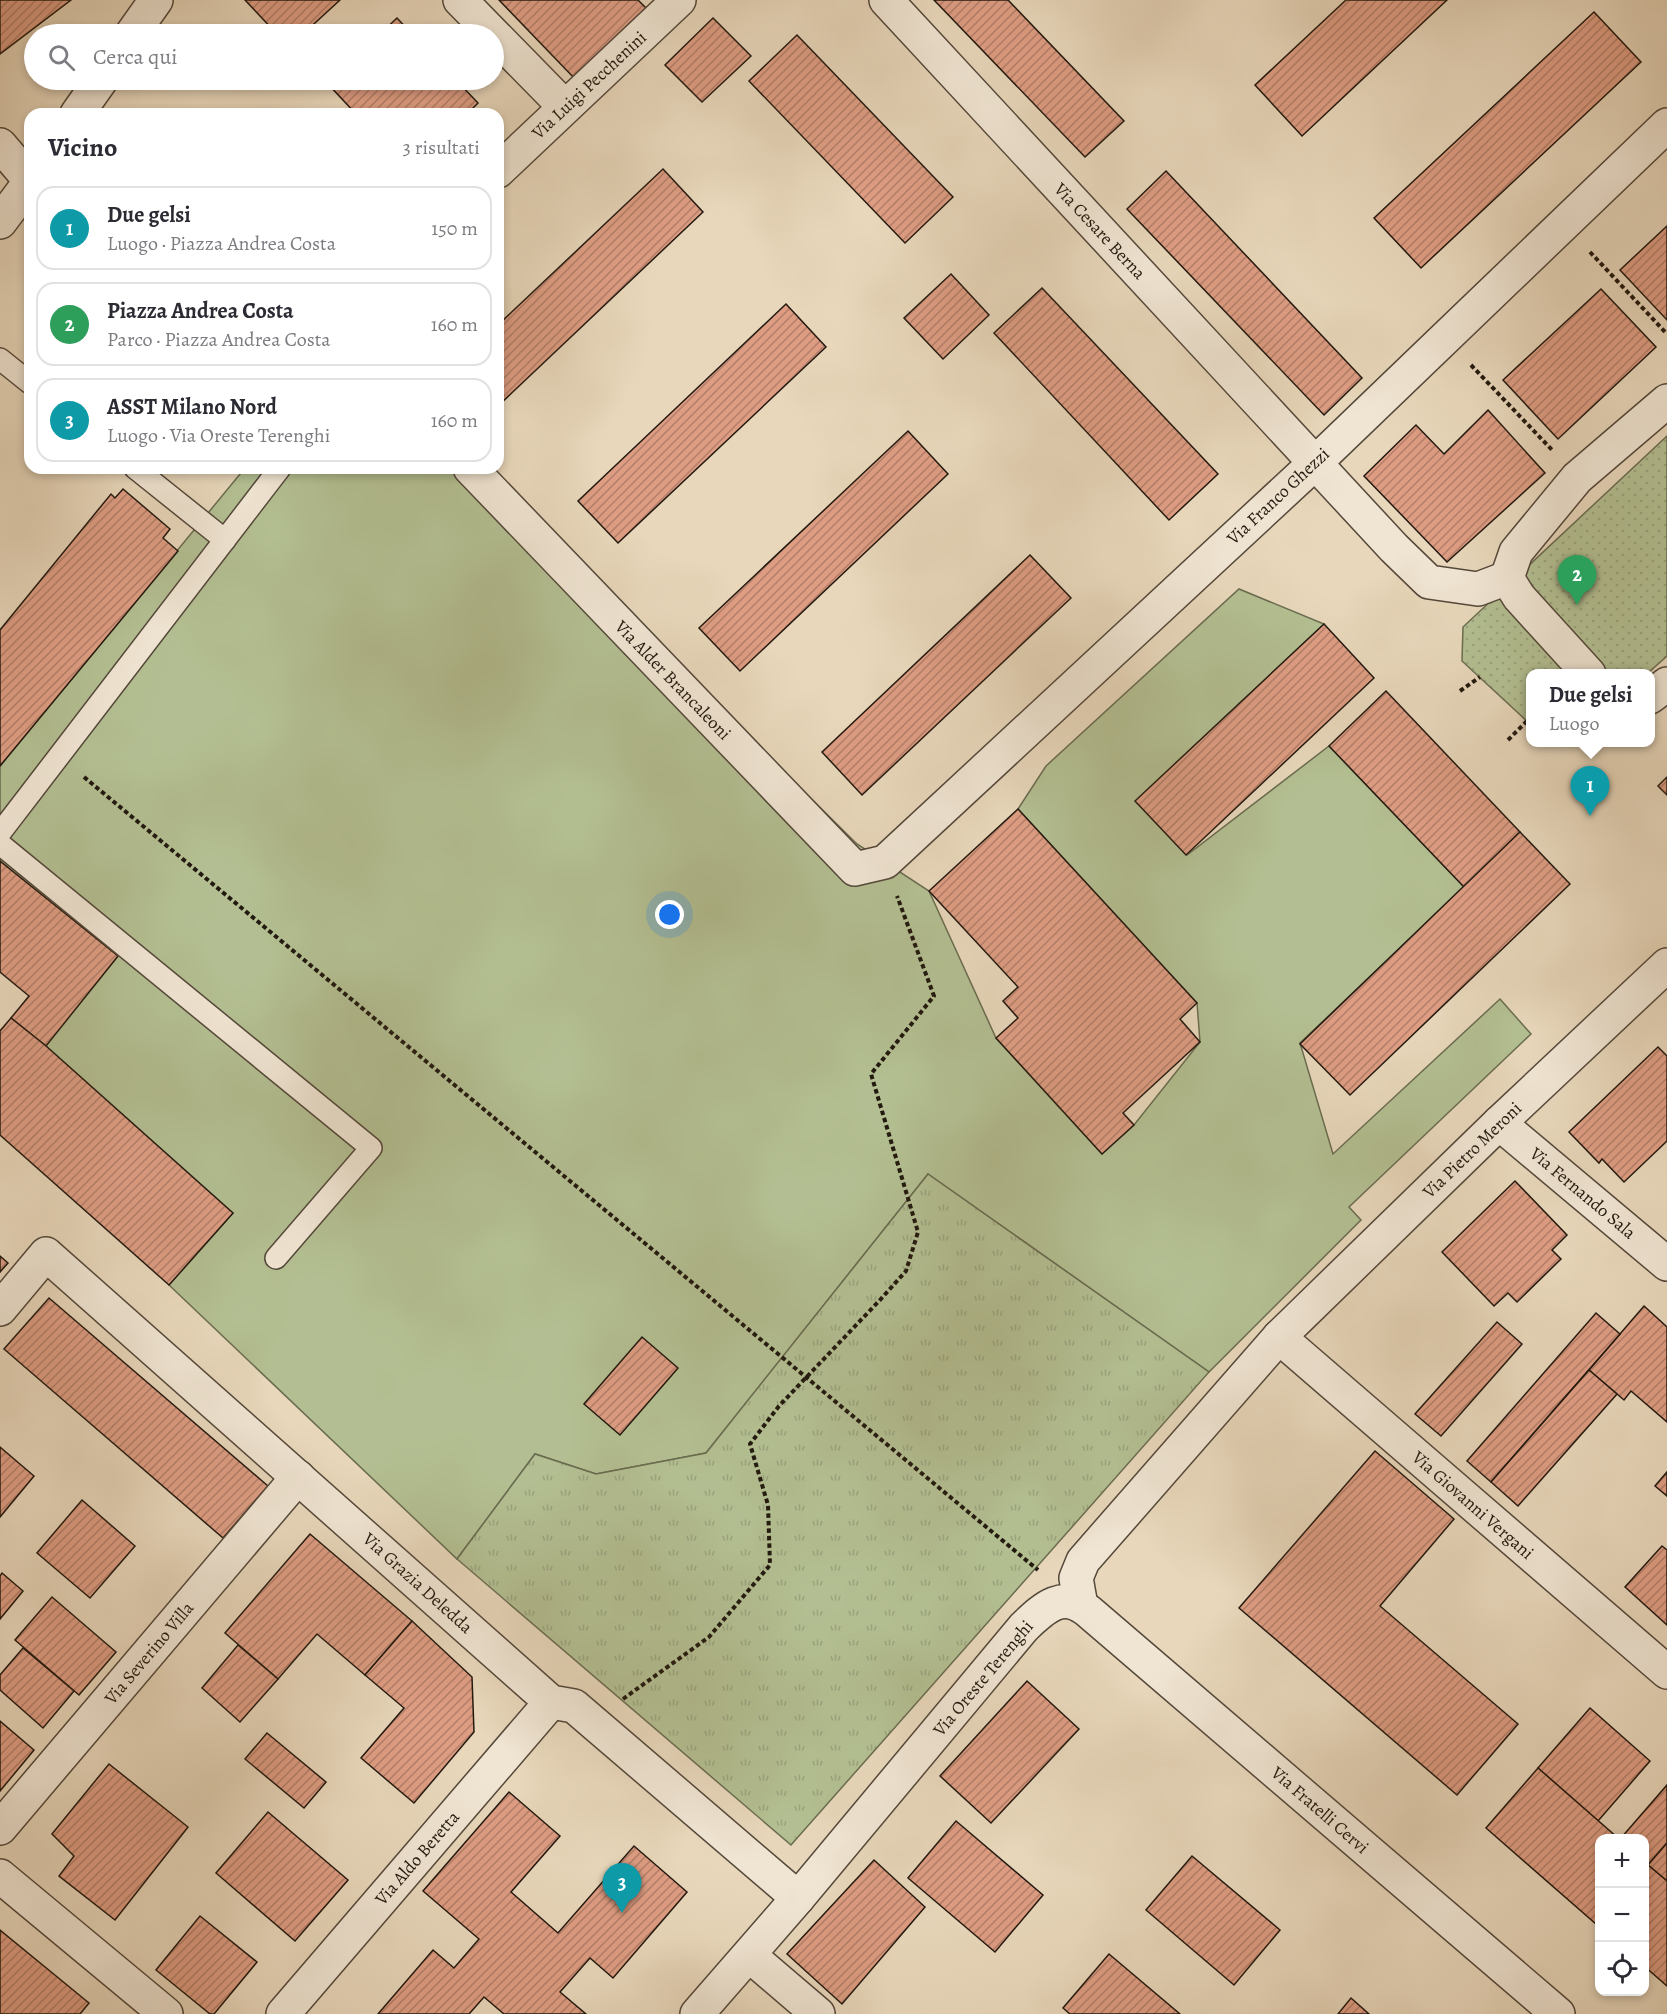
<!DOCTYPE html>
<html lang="it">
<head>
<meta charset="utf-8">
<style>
  :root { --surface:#fff; --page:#f2f2f3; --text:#2b2b33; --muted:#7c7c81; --line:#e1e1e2; --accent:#8f2418 }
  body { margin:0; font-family:Alegreya,serif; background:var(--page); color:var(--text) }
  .controls { position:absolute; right:18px; bottom:18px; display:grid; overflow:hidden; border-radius:12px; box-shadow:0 3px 9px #0003 }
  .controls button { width:54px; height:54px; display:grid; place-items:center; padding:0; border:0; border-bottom:2px solid var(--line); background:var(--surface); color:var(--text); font:30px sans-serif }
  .you { position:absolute; left:670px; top:915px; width:21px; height:21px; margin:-15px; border:4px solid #fff; border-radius:50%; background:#1a73e8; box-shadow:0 0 0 9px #1a73e833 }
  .badge { display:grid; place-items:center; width:39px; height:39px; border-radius:50%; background:var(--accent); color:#fff; font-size:20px; font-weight:700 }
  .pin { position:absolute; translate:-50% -50px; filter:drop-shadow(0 2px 3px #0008) }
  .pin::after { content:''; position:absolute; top:32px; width:21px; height:18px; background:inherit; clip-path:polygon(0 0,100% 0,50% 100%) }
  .popup { position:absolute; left:1526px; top:669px; width:129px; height:78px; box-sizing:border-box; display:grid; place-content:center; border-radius:12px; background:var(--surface); filter:drop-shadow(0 2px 4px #0005); font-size:20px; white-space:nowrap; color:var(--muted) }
  .popup b { font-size:22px; color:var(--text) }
  .popup::after { content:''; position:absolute; left:50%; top:100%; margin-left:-12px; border:12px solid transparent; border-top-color:var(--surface) }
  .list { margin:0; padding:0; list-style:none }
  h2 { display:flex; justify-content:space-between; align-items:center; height:78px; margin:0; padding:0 24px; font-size:26px }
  h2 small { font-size:20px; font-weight:400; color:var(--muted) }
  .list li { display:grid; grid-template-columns:39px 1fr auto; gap:18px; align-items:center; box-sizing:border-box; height:84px; margin:0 12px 12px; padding:0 12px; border:2px solid var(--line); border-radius:18px }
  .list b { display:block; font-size:22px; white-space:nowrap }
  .list p { margin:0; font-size:20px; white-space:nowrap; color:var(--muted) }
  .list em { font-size:20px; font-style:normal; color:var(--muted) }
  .icon { flex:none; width:33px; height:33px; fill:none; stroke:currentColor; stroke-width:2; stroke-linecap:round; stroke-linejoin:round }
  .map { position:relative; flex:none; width:1667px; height:2014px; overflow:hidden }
  .search { position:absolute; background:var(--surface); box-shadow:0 3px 9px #0003; left:24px; top:24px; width:480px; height:66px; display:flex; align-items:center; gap:15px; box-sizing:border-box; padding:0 21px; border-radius:33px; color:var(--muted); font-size:22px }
  .panel { position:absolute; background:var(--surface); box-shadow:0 3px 9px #0003; left:24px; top:108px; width:480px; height:366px; border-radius:18px }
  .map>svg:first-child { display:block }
  .grass { fill:#b3bf92; stroke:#6a6c50; stroke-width:1.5 }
  .park { fill:url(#park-tufts); stroke:#6a6c50; stroke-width:1.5 }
  .garden { fill:url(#garden-dots); stroke:#6a6c50; stroke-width:1.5 }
  .building { fill:url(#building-hatch); stroke:#22190f; stroke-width:1.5 }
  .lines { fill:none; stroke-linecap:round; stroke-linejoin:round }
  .service-casing { stroke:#54483a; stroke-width:24 }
  .minor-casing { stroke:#54483a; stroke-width:36 }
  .path { stroke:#22190f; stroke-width:4; stroke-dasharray:4.5 3; stroke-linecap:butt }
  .service { stroke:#f0e5d3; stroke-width:21 }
  .minor { stroke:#f0e5d3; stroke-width:33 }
  .labels { text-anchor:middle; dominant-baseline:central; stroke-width:5; stroke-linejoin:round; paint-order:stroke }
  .street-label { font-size:18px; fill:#22190f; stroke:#f0e5d3 }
</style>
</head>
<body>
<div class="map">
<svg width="1667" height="2014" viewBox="0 0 1667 2014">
  <defs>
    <pattern id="park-tufts" width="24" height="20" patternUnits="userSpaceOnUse" patternTransform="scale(1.5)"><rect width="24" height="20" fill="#b3bf92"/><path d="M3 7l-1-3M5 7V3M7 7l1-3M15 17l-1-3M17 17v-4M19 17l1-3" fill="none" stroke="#9aa47d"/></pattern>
    <pattern id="garden-dots" width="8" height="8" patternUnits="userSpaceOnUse" patternTransform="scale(1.5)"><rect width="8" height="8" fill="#b3bf92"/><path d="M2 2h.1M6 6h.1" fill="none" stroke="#9aa47d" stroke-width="1.8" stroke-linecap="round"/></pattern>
    <pattern id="building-hatch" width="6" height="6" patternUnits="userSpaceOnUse" patternTransform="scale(1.5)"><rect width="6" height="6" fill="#de9d83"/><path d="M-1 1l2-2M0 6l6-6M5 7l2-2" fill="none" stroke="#b47f6a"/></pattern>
  </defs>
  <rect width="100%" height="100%" fill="#e8d7bb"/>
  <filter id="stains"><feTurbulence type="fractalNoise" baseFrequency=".00333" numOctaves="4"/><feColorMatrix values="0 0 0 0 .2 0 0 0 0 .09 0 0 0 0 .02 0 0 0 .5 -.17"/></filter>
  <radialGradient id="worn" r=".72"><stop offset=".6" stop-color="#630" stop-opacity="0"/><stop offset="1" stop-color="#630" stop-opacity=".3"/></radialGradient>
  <path class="grass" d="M245,468H477L857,844L929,891L996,1038L1102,1154L1134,1125L1200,1042L1197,1003L1018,809L1046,766L1239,589L1324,624L1136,801L1187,855L1329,746L1464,887L1300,1043L1333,1154L1500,999L1531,1034L1349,1207L1361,1220L1209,1372L928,1174L706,1453L596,1474L535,1454L457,1559L169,1285L233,1213L46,1046L0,861V766Z"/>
  <path class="park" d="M928,1174L1209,1372L791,1845L457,1559L535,1454L596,1474L706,1453Z"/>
  <path class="garden" d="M1667,436V656L1648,673L1530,674V724L1462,661L1463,627Z"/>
  <g class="building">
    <path d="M0,0H71L0,54Z"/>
    <path d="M245,0H340L303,34H277Z"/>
    <path d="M499,0H638L647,9L575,79Z"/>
    <path d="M934,0H1008L1124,121L1085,157Z"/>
    <path d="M1346,0H1447L1302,136L1255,85Z"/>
    <path d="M1594,12L1641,62L1421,268L1374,218Z"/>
    <path d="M397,18L412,34H380Z"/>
    <path d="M713,18L751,56L702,102L665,65Z"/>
    <path d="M797,35L953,197L905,243L749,81Z"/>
    <path d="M333,80H456L478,103L467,114H356L328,84Z"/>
    <path d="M663,169L703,212L498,406V325Z"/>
    <path d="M1166,171L1362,378L1324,415L1127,209Z"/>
    <path d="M1667,226V320L1620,270Z"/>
    <path d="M951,274L989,315L943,359L904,318Z"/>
    <path d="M1042,288L1218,474L1169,520L994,333Z"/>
    <path d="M1601,289L1656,347L1558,439L1503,380Z"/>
    <path d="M786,304L826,347L618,543L578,501Z"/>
    <path d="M1488,410L1545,473L1447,562L1364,476L1416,425L1444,454Z"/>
    <path d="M908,431L948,474L740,671L699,628Z"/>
    <path d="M123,489L170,529L163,538L178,551L0,766V630L111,494L115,498Z"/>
    <path d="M1030,555L1071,598L862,795L822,752Z"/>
    <path d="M1324,624L1374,678L1186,855L1135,801Z"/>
    <path d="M1386,691L1520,832L1464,887L1329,746Z"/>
    <path d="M1667,777V795L1658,786Z"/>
    <path d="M1018,809L1197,1003L1180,1019L1200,1042L1123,1113L1134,1125L1102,1154L996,1038L1018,1018L1003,1001L1018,987L929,891Z"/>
    <path d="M1520,832L1570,884L1350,1095L1300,1044Z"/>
    <path d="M0,861L118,956L46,1046L11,1018L29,996L0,972Z"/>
    <path d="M11,1018L46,1046L233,1213L169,1285L0,1135V1031Z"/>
    <path d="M1658,1047L1667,1056V1141L1624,1182L1602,1159L1599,1163L1569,1132Z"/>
    <path d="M1515,1181L1567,1235L1552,1250L1561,1259L1517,1302L1508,1293L1494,1306L1442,1252Z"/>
    <path d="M0,1256L8,1263L0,1272Z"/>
    <path d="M49,1298L268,1486L223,1538L4,1349Z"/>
    <path d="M1644,1306L1667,1327V1422L1631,1391L1624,1400L1589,1370Z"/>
    <path d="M1596,1313L1620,1334L1491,1482L1467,1461Z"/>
    <path d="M1497,1322L1522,1344L1441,1436L1415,1414Z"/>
    <path d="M642,1337L678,1368L620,1435L584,1404Z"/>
    <path d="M1589,1370L1617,1394L1518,1506L1491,1482Z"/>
    <path d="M0,1447L34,1476L0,1517Z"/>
    <path d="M1375,1451L1454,1519L1380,1606L1518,1724L1457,1795L1239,1608Z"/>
    <path d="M1667,1472V1496L1655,1486Z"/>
    <path d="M82,1500L135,1546L90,1598L37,1553Z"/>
    <path d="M310,1534L412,1621L365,1675L317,1634L278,1679L225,1633Z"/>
    <path d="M1662,1546L1667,1550V1625L1625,1587Z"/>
    <path d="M2,1573L23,1591L0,1619V1576Z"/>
    <path d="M52,1597L116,1652L79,1695L15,1640Z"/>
    <path d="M412,1621L472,1677L474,1732L414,1803L361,1758L404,1708L365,1675Z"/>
    <path d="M238,1645L278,1679L240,1722L202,1688Z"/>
    <path d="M23,1648L74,1691L43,1728L0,1690V1675Z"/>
    <path d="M1027,1681L1079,1729L991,1823L940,1776Z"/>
    <path d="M1590,1708L1650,1761L1598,1821L1538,1768Z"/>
    <path d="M0,1721L34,1750L0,1791Z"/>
    <path d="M267,1733L326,1782L304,1808L245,1759Z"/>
    <path d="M109,1764L188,1827L115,1920L59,1876L74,1856L52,1834Z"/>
    <path d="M1538,1768L1618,1838H1600V1921L1596,1924L1486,1828Z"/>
    <path d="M1667,1785V1843L1648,1865L1644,1861V1838H1621Z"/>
    <path d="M509,1792L560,1836L511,1892L558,1933L634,1846L687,1892L613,1978L590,1958L560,1992L586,2014H504L484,1997L469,2014H378L433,1950L454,1968L479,1939L423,1891Z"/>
    <path d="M268,1812L348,1880L295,1941L216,1873Z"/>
    <path d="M956,1821L1043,1895L995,1952L908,1878Z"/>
    <path d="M1667,1843V1881L1648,1865Z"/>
    <path d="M1192,1856L1280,1930L1234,1985L1146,1910Z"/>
    <path d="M874,1860L925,1907L842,2004L787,1954Z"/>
    <path d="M1648,1865L1667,1881V1986L1644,1966V1869Z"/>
    <path d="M200,1916L257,1962L214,2014H210L156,1970Z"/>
    <path d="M0,1930L89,2003L80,2014H0Z"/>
    <path d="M1109,1954L1180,2014H1070L1063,2008Z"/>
    <path d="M1351,1998L1369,2014H1338Z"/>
  </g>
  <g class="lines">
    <g class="service-casing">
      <g id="service">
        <path d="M0,359L30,383"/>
        <path d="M135,468L225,540"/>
        <path d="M0,833L280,468"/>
        <path d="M0,844L371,1148L276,1258"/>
      </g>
    </g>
    <g class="minor-casing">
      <g id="minor">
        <path d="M460,0L565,107"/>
        <path d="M886,0L1394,548L1429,582L1478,589L1507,578"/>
        <path d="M132,34L156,0"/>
        <path d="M77,114L101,80"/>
        <path d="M0,145L30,180"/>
        <path d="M498,171L679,0"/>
        <path d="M0,222L30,182"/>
        <path d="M470,468L855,869L885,862L1315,463L1667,125"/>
        <path d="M1589,674L1519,597L1507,578L1516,552L1577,478L1667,401"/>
        <path d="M1650,697L1667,684"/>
        <path d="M1499,1123L1667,1264"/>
        <path d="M0,1309L46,1254L551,1702L574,1706L798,1898"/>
        <path d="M1279,1337L1667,1672"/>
        <path d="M1081,1606L1076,1578L1083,1561L1279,1337L1499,1123L1667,965"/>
        <path d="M0,1828L298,1477"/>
        <path d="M0,1876L166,2014"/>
        <path d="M749,1955L818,2014"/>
        <path d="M283,2014L551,1702"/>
        <path d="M697,2014L798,1898L1024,1627C1044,1608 1062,1590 1088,1611L1558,2014"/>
      </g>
    </g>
    <g class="path">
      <path d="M1590,252L1667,334"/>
      <path d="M1471,365L1553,451"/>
      <path d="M1460,691L1480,677"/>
      <path d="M1508,740L1527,721"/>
      <path d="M84,777L1038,1570"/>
      <path d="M623,1699L709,1637L770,1565L768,1505L750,1444L779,1406L880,1300L906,1271L918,1232L871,1074L934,996L897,896"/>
    </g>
    <use href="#service" class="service"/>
    <use href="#minor" class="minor"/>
  </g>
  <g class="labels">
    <g class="street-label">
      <text transform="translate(589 85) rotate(-43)">Via Luigi Pecchenini</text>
      <text transform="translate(1100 231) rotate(47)">Via Cesare Berna</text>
      <text transform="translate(1278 496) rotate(-43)">Via Franco Ghezzi</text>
      <text transform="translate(673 680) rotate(46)">Via Alder Brancaleoni</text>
      <text transform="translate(1472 1150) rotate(-44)">Via Pietro Meroni</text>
      <text transform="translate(1583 1193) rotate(40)">Via Fernando Sala</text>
      <text transform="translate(1473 1505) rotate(41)">Via Giovanni Vergani</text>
      <text transform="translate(418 1583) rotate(42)">Via Grazia Deledda</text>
      <text transform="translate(149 1653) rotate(-50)">Via Severino Villa</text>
      <text transform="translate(983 1678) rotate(-50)">Via Oreste Terenghi</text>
      <text transform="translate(1320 1810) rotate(41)">Via Fratelli Cervi</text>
      <text transform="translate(417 1858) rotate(-49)">Via Aldo Beretta</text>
    </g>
  </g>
  <rect width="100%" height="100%" filter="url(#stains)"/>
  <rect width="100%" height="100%" fill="url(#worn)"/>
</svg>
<div class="controls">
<button>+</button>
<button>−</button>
<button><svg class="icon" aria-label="locate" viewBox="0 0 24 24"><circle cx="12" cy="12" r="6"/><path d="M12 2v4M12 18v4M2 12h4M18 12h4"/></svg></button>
</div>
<div class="you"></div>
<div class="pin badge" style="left:1590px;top:816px;background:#0f9aa8">1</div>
<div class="popup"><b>Due gelsi</b>Luogo</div>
<div class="pin badge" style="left:1577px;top:605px;background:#2e9e5b">2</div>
<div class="pin badge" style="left:622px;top:1913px;background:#0f9aa8">3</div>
<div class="search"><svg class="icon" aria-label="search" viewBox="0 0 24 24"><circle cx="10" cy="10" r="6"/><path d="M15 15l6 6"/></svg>Cerca qui</div>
<section class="panel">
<h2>Vicino<small>3 risultati</small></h2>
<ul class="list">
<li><span class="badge" style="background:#0f9aa8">1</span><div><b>Due gelsi</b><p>Luogo · Piazza Andrea Costa</p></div><em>150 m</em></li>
<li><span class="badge" style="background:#2e9e5b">2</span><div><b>Piazza Andrea Costa</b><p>Parco · Piazza Andrea Costa</p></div><em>160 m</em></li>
<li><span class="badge" style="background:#0f9aa8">3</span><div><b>ASST Milano Nord</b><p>Luogo · Via Oreste Terenghi</p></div><em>160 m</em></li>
</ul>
</section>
</div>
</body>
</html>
